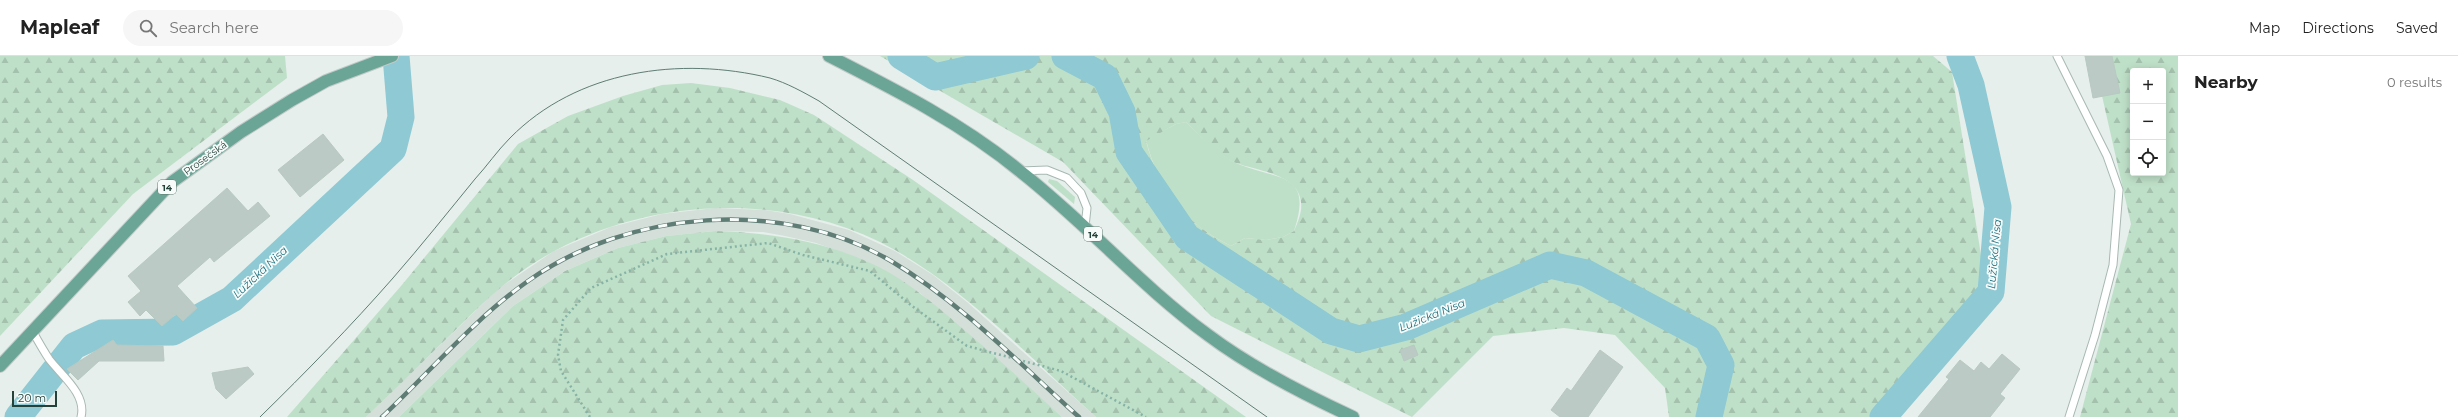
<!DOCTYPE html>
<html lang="en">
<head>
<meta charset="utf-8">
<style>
  :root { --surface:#fff; --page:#f6f6f6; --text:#222; --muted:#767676; --line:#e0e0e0 }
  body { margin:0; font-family:Montserrat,sans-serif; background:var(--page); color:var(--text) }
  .controls { position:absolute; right:12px; top:12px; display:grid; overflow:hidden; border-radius:4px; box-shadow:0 2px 10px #0003 }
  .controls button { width:36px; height:36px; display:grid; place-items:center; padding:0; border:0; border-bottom:1px solid var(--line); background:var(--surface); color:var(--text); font:20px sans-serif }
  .scale { position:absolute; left:12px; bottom:10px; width:45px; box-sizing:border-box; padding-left:4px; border:2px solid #24423a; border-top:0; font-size:11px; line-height:14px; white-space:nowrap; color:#24423a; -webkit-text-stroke:3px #f7fbf9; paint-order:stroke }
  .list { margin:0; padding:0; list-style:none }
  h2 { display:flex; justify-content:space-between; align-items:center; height:52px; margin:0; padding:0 16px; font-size:17px }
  h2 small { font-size:13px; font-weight:400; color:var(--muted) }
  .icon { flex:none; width:22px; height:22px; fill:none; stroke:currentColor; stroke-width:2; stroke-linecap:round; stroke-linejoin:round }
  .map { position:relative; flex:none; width:2178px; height:361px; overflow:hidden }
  header { display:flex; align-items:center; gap:24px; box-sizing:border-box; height:56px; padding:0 20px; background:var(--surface); border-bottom:1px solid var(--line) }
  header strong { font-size:19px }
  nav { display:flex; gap:22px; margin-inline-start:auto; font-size:14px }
  .search { width:280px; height:36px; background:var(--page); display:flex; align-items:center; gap:10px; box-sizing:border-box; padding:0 14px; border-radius:22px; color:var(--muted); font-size:15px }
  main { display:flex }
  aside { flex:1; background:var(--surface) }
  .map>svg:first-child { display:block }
  .built { fill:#d4dfda }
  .green { fill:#bfe0c8 }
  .forest { fill:url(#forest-firs); fill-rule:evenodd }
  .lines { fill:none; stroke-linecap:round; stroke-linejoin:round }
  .river { stroke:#8ec9d4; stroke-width:27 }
  .building { fill:#bbcac4; stroke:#b8c9c2 }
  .service-casing { stroke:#a8b8b2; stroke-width:9 }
  .primary-casing { stroke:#c2cac8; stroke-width:14 }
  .path { stroke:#86b3a5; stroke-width:2.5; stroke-dasharray:2 3; stroke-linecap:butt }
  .service { stroke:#fff; stroke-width:7 }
  .primary { stroke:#6aa596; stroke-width:12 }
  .tram { stroke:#5f7d75; stroke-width:1 }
  .rail-casing { stroke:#5f7d75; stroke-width:4.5 }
  .rail { stroke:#f7fbf9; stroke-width:3; stroke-dasharray:9; stroke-linecap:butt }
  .labels { text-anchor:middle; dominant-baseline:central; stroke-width:3.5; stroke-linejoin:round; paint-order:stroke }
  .shield { fill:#f7fbf9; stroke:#637a73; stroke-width:1 }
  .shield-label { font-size:9px; font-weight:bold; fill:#24423a }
  .street-label { font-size:10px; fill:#24423a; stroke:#f7fbf9 }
  .water-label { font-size:11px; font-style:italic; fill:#1c6f80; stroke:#f7fbf9 }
</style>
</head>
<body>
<header>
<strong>Mapleaf</strong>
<div class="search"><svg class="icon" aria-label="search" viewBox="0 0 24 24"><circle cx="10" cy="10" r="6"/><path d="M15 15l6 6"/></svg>Search here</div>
<nav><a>Map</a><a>Directions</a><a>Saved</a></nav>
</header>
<main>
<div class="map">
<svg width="2178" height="361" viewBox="0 0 2178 361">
  <defs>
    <pattern id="forest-firs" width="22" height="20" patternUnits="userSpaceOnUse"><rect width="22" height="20" fill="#bfe0c8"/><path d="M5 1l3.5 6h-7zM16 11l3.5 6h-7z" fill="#a4c1ad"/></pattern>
  </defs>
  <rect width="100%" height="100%" fill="#e6efeb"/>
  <path class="built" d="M715,152L765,154L790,158L849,174L895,195L933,219L967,246L1096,361H1062L920,237L866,205L816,187L785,180L763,176L715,175L666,180L618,192L565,215L513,250L399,361H366L498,233L554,195L611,171L662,158Z"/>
  <g class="green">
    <path d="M1186,66C1200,80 1218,98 1236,107C1277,125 1314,114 1294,175L1283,181L1266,184L1245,182L1231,190C1184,167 1159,135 1146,84L1176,68Z"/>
    <path d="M1049,123L1057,125L1075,141L1074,148L1048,126Z"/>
  </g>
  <g class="forest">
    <path d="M0,0H285L287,22L133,138L0,280Z"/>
    <path d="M880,0H1933L1952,16L1987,237L1898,361H1669L1665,332L1615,279L1564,272L1493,280L1412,361L1211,260L1063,106ZM1186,66C1201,81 1216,99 1236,107C1260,116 1305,118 1301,154C1300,161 1297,168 1294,175L1283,181L1266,184L1245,182L1231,190C1184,167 1159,134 1146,85L1176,68Z"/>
    <path d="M2093,0H2178V361H2080L2131,168ZM2133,15H2163V117H2133Z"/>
    <path d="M691,27L730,32L780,44L814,59L913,124L1246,361H1096C1034,305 967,235 895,194C781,130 628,141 522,215C492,236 467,263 441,288C416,313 391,337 366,361H287L401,230L518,88L568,60L623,40L662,29Z"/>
    <path d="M715,175C769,177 815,183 866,205C904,221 938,251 969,278C1001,305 1031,333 1062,361H399L513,250L565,215L618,192L666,180Z"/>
  </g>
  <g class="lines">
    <g class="river">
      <path d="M901,0L935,21L1026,0"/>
      <path d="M1065,0L1105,21L1122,56L1129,96L1187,181L1331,275L1359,283L1406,271L1550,209L1586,217L1707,282L1721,309L1709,361"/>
      <path d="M18,361L74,290L102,277L173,276L232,243L393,93L401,61L396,0"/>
      <path d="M1883,361L1991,236L1998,151L1971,29L1960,0"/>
    </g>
  </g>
  <g class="building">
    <path d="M2085,0H2112L2120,37L2093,42Z"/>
    <path d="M323,78L344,104L300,141L278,114Z"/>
    <path d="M227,132L248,155L258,146L270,160L214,206L210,201L177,230L197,252L183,265L176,258L162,270L146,254L140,260L128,246L141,235L128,220Z"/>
    <path d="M113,284L117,289L163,290L164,305H99L78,324L67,313Z"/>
    <path d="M1414,289L1418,299L1404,305L1400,294Z"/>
    <path d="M1600,294L1623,311L1588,361H1560L1551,354L1567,332L1571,335Z"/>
    <path d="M2002,298L2020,313L2000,338L2005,342L1990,361H1918L1949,323L1946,321L1960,304L1974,315L1981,306L1989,313Z"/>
    <path d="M248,311L254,318L226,343L216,333L212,317Z"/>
  </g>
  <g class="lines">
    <g class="service-casing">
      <g id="service">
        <path d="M2057,0L2107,100L2119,134L2113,209L2095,279L2069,361"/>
        <path d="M1021,115L1047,114L1067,122L1081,137L1087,152L1085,171"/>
        <path d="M33,276C38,285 43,294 49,303C61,319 87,338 81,361"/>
      </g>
    </g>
    <g class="primary-casing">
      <g id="primary">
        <path d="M829,0C896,34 963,68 1021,116C1086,167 1141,230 1208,279C1252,312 1303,338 1353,361"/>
        <path d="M0,310L172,126L241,76L292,44L326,25L392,0"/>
      </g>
    </g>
    <path class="path" d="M590,361L561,315L558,299L563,264L591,232L667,198L768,187L803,199L870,215L912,250L967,290L1061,315L1146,361"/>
    <use href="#service" class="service"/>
    <use href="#primary" class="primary"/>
    <path class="tram" d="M260,361C306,316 351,270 393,222C421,190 448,156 475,123C487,110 497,95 510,82C577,14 680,0 770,22C787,27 803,36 819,45L1267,361"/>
    <g class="rail-casing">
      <path id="rail" d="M382,361C430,316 474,263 528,225C628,154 783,141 891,205C960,246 1019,307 1079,361"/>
    </g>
    <use href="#rail" class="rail"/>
  </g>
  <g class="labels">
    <g class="shield">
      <rect x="158" y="124" width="18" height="14" rx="3"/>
      <rect x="1084" y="171" width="18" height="14" rx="3"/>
    </g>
    <g class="shield-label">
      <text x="167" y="131">14</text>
      <text x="1093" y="178">14</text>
    </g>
    <g class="street-label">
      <text transform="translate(205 102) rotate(-36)">Prosečská</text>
    </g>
    <g class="water-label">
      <text transform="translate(1994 198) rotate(-85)">Lužická Nisa</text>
      <text transform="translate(260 216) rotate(-43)">Lužická Nisa</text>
      <text transform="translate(1432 259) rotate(-22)">Lužická Nisa</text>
    </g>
  </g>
</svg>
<div class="controls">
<button>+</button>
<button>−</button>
<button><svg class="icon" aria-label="locate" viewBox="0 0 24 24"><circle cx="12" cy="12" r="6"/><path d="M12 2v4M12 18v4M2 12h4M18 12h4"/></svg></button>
</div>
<div class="scale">20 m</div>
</div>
<aside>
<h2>Nearby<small>0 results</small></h2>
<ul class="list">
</ul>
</aside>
</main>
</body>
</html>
